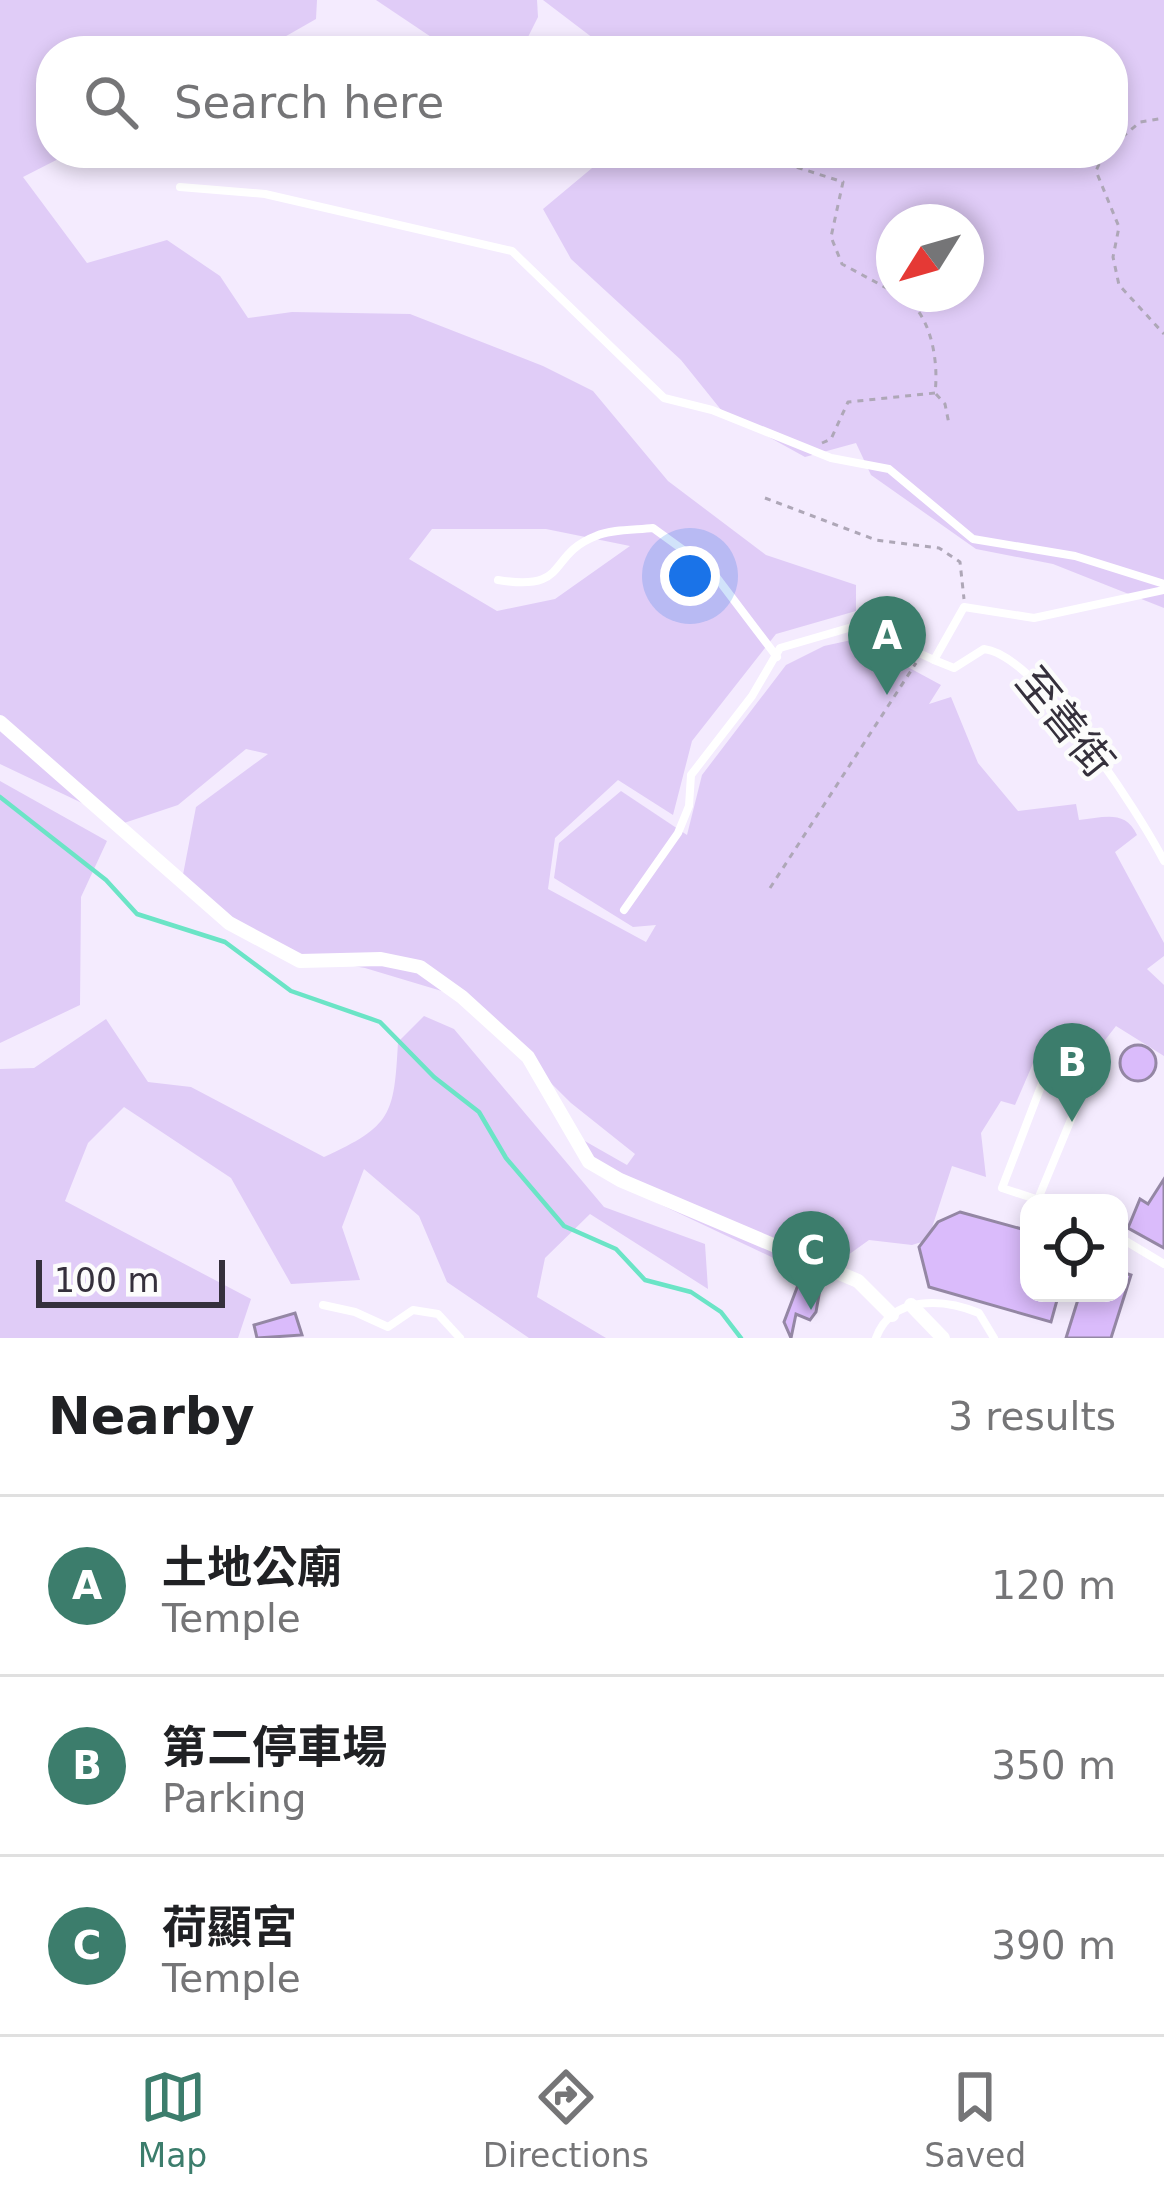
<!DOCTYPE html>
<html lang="en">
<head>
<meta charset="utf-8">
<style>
  :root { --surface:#fff; --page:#f2f2f2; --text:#202124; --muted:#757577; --line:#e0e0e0; --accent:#3c7d6c }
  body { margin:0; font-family:"DejaVu Sans","Noto Sans TC",sans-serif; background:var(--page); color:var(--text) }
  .controls { position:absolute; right:36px; bottom:36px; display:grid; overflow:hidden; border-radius:24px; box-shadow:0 6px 18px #0003 }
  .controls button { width:108px; height:108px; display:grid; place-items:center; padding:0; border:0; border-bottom:3px solid var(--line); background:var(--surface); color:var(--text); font:60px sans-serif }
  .compass { position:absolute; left:876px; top:204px; width:108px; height:108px; border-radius:50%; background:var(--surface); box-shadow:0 6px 18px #0003; rotate:233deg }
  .scale { position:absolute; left:36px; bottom:30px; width:189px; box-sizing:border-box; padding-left:12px; border:6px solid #35303c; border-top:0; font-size:33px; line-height:42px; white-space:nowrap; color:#35303c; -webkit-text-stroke:9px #fcfcfc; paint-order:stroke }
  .you { position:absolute; left:690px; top:576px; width:42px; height:42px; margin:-30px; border:9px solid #fff; border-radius:50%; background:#1a73e8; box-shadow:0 0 0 18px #1a73e833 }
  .badge { display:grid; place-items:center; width:78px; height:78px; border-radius:50%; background:var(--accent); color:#fff; font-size:39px; font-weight:700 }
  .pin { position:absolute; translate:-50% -99px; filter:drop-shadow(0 3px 6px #0008) }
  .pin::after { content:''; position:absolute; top:63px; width:42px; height:36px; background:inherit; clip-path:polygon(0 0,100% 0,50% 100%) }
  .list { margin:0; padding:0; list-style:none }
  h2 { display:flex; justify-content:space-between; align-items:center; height:156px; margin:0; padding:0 48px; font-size:51px }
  h2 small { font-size:39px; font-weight:400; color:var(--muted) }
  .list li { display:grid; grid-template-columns:78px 1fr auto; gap:36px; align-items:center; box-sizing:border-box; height:180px; padding:0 48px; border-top:3px solid var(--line) }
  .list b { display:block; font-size:45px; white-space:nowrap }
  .list p { margin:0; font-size:39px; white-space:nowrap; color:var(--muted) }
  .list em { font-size:39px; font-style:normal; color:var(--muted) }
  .icon { flex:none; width:66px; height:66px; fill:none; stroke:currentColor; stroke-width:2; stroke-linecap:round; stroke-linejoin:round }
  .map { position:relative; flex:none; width:1164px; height:1338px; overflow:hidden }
  .search { position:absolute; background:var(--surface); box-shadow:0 6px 18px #0003; left:36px; right:36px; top:36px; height:132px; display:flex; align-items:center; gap:30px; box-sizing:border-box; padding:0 42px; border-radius:48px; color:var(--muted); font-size:45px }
  .sheet { height:696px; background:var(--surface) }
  nav { display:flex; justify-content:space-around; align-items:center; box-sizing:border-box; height:168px; border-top:3px solid var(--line); background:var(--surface); font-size:33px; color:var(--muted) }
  nav a { display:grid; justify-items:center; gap:6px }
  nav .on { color:var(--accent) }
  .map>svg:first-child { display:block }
  .green { fill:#e0ccf7; fill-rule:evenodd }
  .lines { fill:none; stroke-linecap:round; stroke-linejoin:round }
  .stream { stroke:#6be4c6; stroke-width:4.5 }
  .building { fill:#dabbfb; stroke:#9487a4; stroke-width:3 }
  .path { stroke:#aea7b7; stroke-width:3; stroke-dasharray:6 6; stroke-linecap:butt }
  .service { stroke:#fff; stroke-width:8 }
  .minor { stroke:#fff; stroke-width:14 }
  .labels { text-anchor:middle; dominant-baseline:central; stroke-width:9; stroke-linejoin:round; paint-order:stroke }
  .street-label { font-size:42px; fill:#35303c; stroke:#fcfcfc }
</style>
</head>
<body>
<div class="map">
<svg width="1164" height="1338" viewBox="0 0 1164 1338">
  <rect width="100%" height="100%" fill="#f4ebfe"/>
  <g class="green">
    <path d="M0,0H317L316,19L281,39L306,51H51V153H70L23,177L87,263L167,240L220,276L248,318L292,312L410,314L543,366L593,391L668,481L766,555L856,585V611L776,634L692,741L673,815L618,780L555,838L548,889L646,942L656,925L633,927L554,878L559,843L621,791L687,835L702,775L786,665L824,646L856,639L941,685L929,704L951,697L978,763L1018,811L1076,804L1079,820C1103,818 1125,809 1137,835L1115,852L1164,943V956L1147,969L1164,985V1056L1116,1026L1095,1053L1044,1038L1015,1105L1001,1101L981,1133L986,1177L952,1166L928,1240L912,1245L869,1240L816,1278L600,1176L583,1140L627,1165L635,1154L571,1103L465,998L365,968L276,953L181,885L196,807L268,754L246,749L178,805L124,823L0,764ZM432,529H546L630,546L555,599L497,611L409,559Z"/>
    <path d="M376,0H537L538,17L524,45L511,51H452Z"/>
    <path d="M1164,0V608L1053,564L976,549L871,475L856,443L805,457L722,411L681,360L571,259L543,209L610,153H1113V51H610L543,0ZM894,222H966V294H894Z"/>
    <path d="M0,781L107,841L81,897L80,1005L0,1043Z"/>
    <path d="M424,1016L454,1029L604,1207L705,1244L708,1289L590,1214L545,1258L537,1297L606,1338H529L447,1282L419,1216L364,1169L342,1227L360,1280L291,1284L231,1178L124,1107L88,1143L65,1201L251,1299L238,1338H0V1069L34,1068L106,1019L148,1082L191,1087L324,1157C392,1126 394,1115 398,1042Z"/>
  </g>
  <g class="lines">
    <path class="stream" d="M0,797L106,880L137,914L225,942L291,991L380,1022L434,1077L479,1112L506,1158L564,1226L616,1249L645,1280L691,1292L721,1312L741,1338"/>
  </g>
  <g class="building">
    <circle cx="1138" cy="1063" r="18"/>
    <path d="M1164,1179V1248L1128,1228L1140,1199L1148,1204Z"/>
    <path d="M960,1212L1029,1231V1293H1059L1051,1322L929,1287L919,1247L938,1222Z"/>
    <path d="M1119,1271L1131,1275L1111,1338H1066L1080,1293H1119Z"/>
    <path d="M815,1275L822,1278L816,1312L810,1320L796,1314L791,1338L784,1322L798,1285L811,1288Z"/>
    <path d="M295,1313L302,1335L257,1338L254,1325Z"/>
  </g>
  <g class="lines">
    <g class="path">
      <path d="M1113,145L1140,122L1164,118"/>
      <path d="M1104,153L1096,171L1119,227L1113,257L1119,285L1164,334"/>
      <path d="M774,160L843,182L831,237L842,264L894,292"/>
      <path d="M936,394L945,404L949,424"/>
      <path d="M822,443L831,439L848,402L935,393C939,361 931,310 899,294"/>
      <path d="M765,498L876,540L939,548L960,562L964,599"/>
      <path d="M770,888L916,663"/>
    </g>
    <g class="service">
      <path d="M180,187L265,194L512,251L664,398L712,410L831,458L889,469L973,539L1075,556L1164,584"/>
      <path d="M498,580C571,592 546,555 596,536C612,529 636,530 653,528L711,570L777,657"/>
      <path d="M934,660L954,668L984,649C1037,655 1139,812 1164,861"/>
      <path d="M624,910L678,833L689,806L691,775L752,696L780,648L859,625L934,660L964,607L1034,618L1164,590"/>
      <path d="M1038,1199L1094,1064L1056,1047L1002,1188L1048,1203"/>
      <path d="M1119,1237L1164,1264"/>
      <path d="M323,1305L355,1312L388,1327L413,1310L438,1314L460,1338"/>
      <path d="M876,1338C892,1294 945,1299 979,1313L994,1338"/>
    </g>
    <g class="minor">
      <path d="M0,722L229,923L300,961L381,959L420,967L462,997L528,1057L589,1162L620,1180L858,1281L892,1315"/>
      <path d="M911,1305L943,1338"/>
    </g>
  </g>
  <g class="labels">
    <g class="street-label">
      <text transform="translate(1065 722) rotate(51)">至善街</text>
    </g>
  </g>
</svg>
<div class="controls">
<button><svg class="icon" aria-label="locate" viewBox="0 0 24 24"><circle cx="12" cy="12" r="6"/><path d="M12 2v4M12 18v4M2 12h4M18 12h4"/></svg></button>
</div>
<svg class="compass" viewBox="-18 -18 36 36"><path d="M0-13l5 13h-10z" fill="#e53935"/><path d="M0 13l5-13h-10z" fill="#757577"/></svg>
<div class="scale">100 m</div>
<div class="you"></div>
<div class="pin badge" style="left:887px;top:695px">A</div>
<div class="pin badge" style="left:1072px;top:1122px">B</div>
<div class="pin badge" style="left:811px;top:1310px">C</div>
<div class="search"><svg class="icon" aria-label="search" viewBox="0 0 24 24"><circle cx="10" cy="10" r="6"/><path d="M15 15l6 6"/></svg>Search here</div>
</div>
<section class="sheet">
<h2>Nearby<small>3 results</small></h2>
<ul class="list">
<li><span class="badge">A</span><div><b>土地公廟</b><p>Temple</p></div><em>120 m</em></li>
<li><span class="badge">B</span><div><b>第二停車場</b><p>Parking</p></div><em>350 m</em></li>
<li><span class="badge">C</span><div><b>荷顯宮</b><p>Temple</p></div><em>390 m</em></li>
</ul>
</section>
<nav>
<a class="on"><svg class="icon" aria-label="map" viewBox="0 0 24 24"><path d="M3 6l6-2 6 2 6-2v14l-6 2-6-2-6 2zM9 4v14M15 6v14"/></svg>Map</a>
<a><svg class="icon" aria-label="directions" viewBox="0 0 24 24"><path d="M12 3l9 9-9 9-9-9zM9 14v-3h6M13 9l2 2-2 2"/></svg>Directions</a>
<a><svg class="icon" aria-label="saved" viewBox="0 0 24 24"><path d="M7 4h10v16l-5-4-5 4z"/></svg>Saved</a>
</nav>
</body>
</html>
